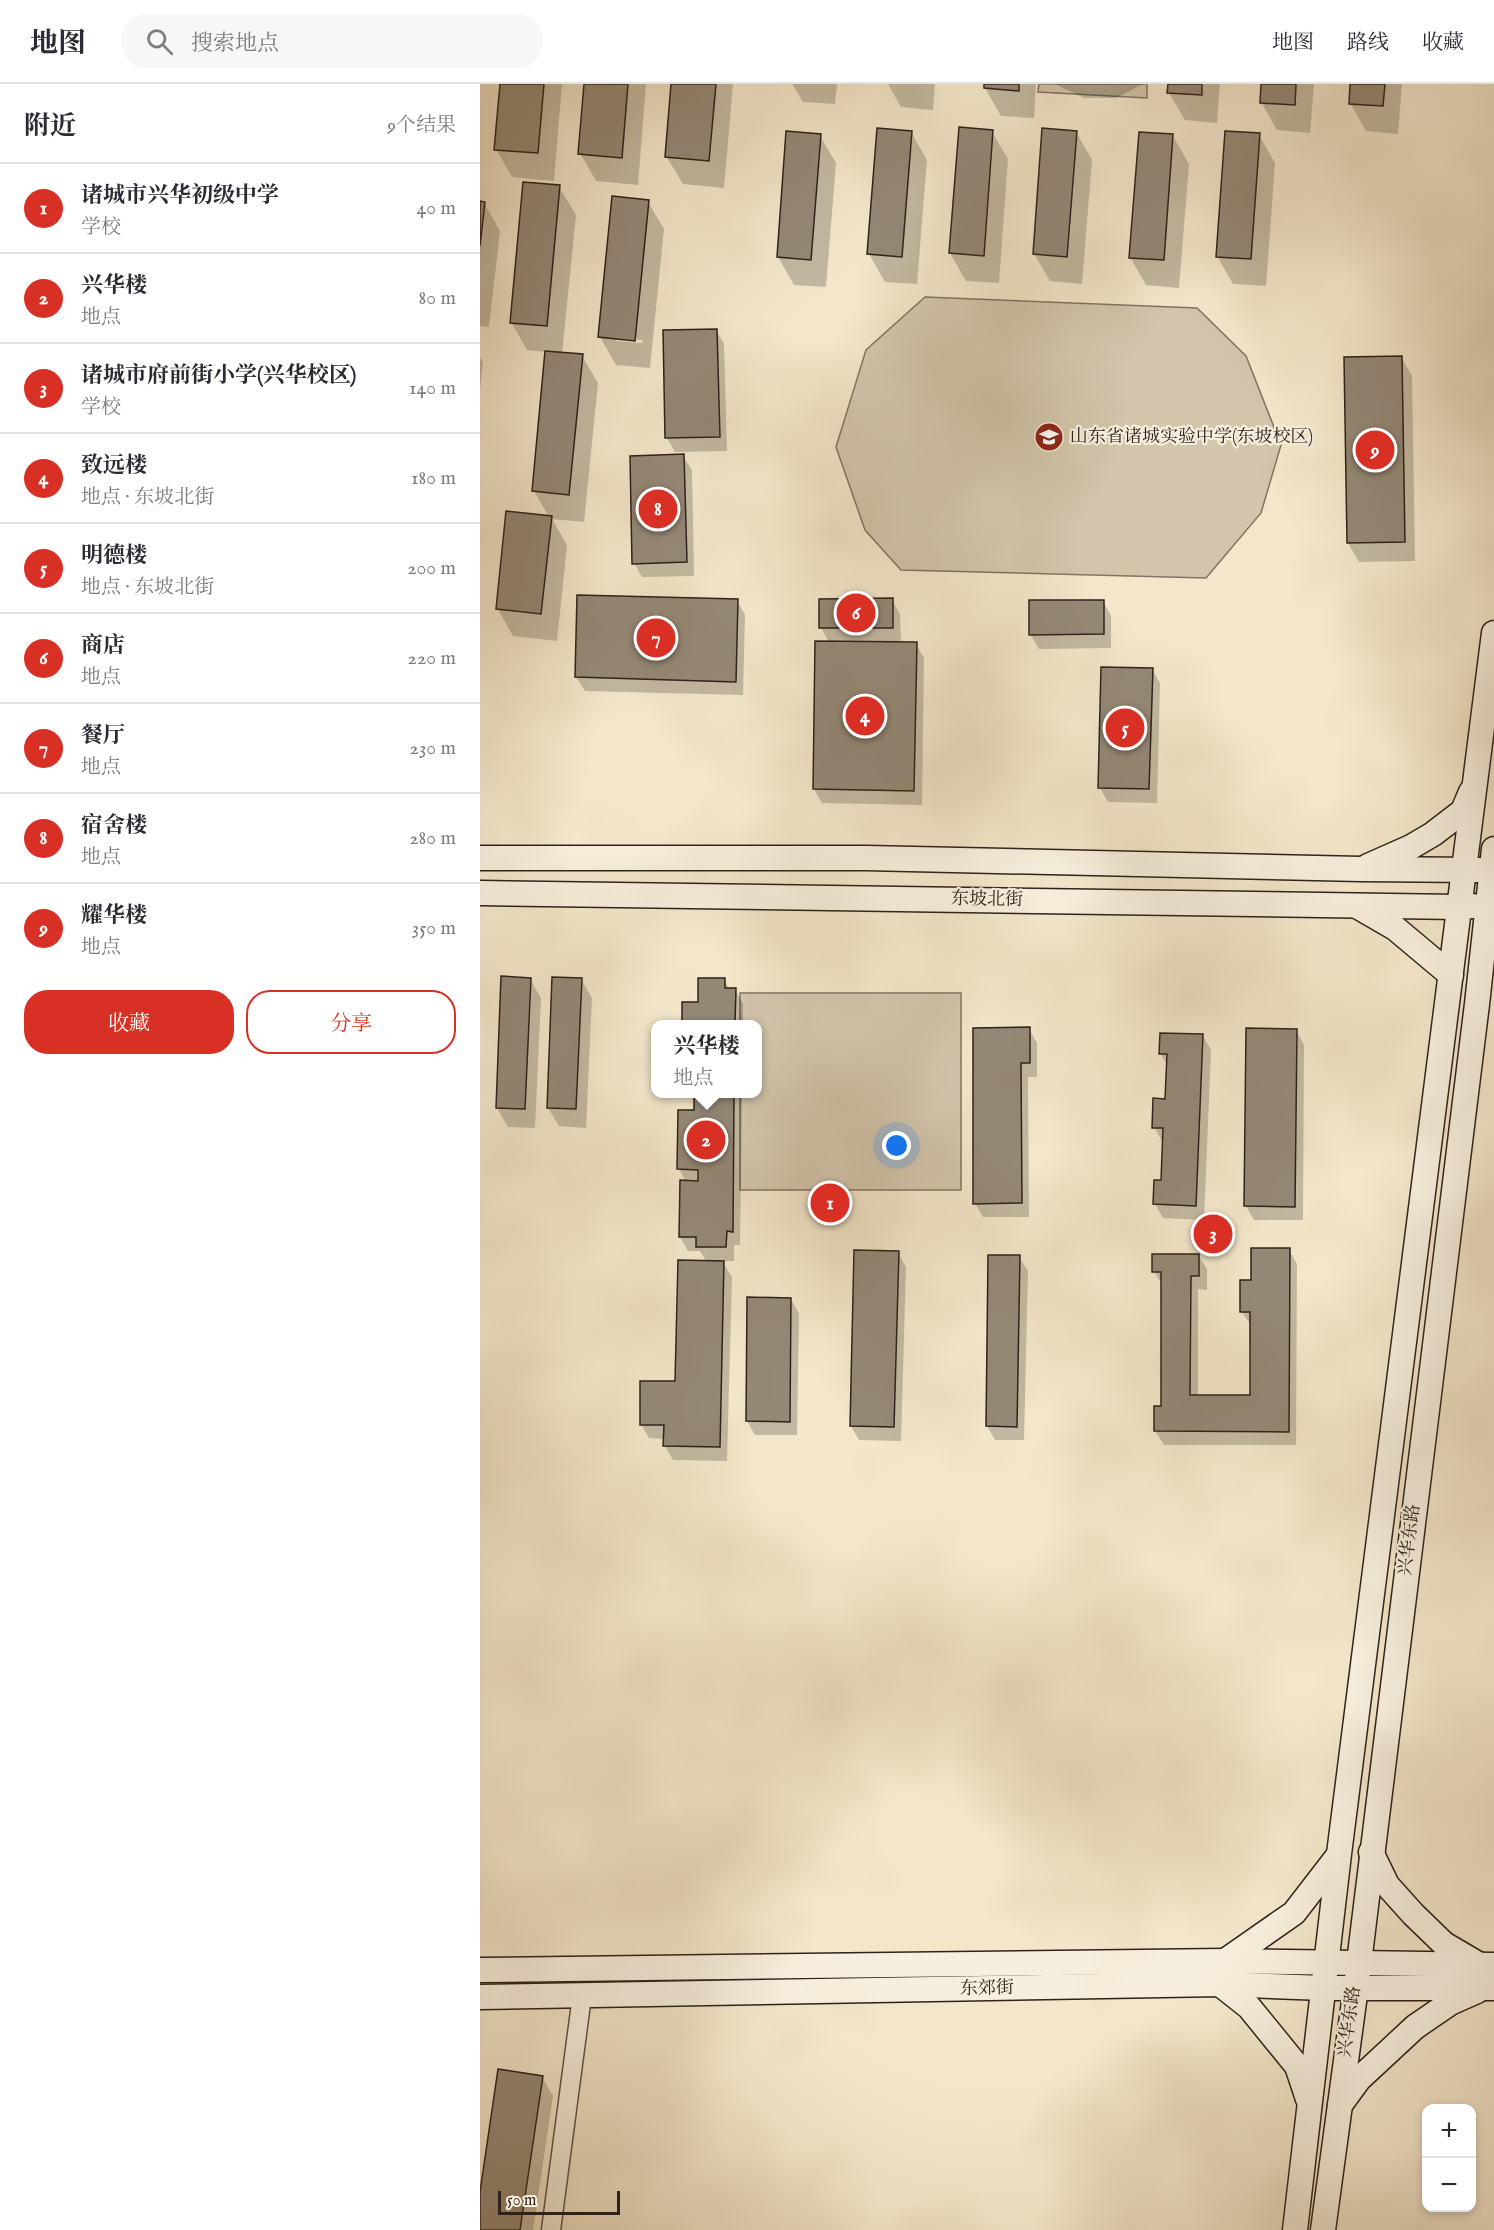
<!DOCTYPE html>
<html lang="zh">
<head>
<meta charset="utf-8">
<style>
  :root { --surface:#fff; --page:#f7f7f7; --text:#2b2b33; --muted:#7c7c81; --line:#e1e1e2; --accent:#d93025 }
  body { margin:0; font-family:"IM FELL English","Noto Serif SC",serif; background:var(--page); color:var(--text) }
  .controls { position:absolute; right:18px; bottom:18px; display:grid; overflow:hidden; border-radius:12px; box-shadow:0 3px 9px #0003 }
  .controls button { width:54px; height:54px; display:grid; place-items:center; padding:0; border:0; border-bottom:2px solid var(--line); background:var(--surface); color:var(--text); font:30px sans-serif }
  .scale { position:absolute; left:18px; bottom:15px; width:122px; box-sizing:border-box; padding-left:6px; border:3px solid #2e221a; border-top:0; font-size:16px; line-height:21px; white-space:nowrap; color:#2e221a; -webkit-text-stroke:4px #f7efdd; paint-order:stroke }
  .you { position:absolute; left:417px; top:1062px; width:21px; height:21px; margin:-15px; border:4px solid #fff; border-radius:50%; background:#1a73e8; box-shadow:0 0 0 9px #1a73e833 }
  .badge { display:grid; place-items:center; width:39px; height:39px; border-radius:50%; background:var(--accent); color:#fff; font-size:20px; font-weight:700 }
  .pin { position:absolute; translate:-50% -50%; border:3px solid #fff; box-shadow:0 2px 6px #0006 }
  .popup { position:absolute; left:171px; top:936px; width:111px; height:78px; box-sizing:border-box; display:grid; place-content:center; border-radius:12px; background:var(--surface); filter:drop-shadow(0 2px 4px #0005); font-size:20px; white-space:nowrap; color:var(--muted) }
  .popup b { font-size:22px; color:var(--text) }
  .popup::after { content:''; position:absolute; left:50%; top:100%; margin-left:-12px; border:12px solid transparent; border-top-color:var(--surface) }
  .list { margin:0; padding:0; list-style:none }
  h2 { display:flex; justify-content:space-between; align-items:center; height:78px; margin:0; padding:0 24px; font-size:26px }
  h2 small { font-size:20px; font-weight:400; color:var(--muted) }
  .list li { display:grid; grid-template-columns:39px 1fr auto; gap:18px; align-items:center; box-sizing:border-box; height:90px; padding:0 24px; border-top:2px solid var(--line) }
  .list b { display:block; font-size:22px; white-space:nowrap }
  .list p { margin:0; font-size:20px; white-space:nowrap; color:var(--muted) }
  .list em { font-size:20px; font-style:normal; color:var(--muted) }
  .actions { display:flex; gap:12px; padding:18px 24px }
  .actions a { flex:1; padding:14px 0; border:2px solid var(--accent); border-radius:24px; text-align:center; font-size:21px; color:var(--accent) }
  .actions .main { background:var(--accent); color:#fff }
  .icon { flex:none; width:33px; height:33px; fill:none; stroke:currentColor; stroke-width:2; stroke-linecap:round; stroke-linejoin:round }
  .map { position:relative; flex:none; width:1014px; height:2146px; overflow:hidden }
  header { display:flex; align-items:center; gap:36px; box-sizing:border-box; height:84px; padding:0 30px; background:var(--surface); border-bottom:2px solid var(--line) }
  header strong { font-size:28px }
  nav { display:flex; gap:33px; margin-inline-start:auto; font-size:21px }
  .search { width:420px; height:54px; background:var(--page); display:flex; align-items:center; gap:15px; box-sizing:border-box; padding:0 21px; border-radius:24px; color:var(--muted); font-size:22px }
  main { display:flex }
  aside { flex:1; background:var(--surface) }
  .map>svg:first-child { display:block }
  .green { fill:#d2c5ac; stroke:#807463; stroke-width:1.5 }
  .shadow { fill:#0003; fill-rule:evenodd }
  .building { fill:#948876; stroke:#2e221a; stroke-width:1.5 }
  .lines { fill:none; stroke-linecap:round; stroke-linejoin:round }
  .street-casing { stroke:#5f5346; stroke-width:21 }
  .secondary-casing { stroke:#2e221a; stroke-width:27 }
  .street { stroke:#f7efdd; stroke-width:18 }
  .secondary { stroke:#f7efdd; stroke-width:24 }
  .labels { text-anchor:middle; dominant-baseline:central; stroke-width:4.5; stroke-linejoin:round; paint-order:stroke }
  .poi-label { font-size:18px; fill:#2e221a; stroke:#f7efdd; text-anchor:start }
  .street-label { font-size:18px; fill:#2e221a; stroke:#f7efdd }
</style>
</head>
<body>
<header>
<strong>地图</strong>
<div class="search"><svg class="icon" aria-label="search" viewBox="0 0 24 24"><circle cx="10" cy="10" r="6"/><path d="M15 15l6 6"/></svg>搜索地点</div>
<nav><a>地图</a><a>路线</a><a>收藏</a></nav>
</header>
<main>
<aside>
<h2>附近<small>9个结果</small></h2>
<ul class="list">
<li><span class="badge">1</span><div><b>诸城市兴华初级中学</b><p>学校</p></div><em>40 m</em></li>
<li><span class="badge">2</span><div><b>兴华楼</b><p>地点</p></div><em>80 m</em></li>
<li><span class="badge">3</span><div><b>诸城市府前街小学(兴华校区)</b><p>学校</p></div><em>140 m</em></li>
<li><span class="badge">4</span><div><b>致远楼</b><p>地点 · 东坡北街</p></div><em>180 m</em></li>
<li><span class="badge">5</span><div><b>明德楼</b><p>地点 · 东坡北街</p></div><em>200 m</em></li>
<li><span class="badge">6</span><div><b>商店</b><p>地点</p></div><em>220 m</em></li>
<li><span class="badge">7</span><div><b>餐厅</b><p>地点</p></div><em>230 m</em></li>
<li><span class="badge">8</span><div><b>宿舍楼</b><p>地点</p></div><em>280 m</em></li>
<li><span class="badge">9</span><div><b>耀华楼</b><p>地点</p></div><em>350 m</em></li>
</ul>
<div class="actions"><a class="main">收藏</a><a>分享</a></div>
</aside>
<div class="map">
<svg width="1014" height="2146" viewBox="0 0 1014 2146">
  <rect width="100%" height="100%" fill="#f3e6ca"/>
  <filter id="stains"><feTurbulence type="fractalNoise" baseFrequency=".00333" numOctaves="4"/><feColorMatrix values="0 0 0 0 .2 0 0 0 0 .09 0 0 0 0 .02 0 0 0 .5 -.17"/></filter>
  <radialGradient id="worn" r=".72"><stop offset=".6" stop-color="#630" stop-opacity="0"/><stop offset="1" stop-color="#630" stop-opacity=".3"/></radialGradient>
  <g class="green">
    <path d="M559,0H667V14L558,8Z"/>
    <path d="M445,213L717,224L766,272L801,361L781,429L726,494L421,486L385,446L356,363L386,266Z"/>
    <path d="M260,909H481V1106H260V1010H277V940H260Z"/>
  </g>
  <g class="shadow">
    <path d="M21,0H82L74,97L32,93L16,65Z"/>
    <path d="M106,0H166L158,101L116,97L100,69Z"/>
    <path d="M193,0H253L244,104L203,100L186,72Z"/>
    <path d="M312,0H357L355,20L323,18Z"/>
    <path d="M408,0H455L453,26L421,23Z"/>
    <path d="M506,0H556L554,34L521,32L505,4Z"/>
    <path d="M575,0H663L636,14H604Z"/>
    <path d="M689,0H740L737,39L705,36L689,9Z"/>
    <path d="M783,0H834L830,49L797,46L781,18Z"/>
    <path d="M872,0H922L918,50L886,47L870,19Z"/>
    <path d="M431,48L447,76L437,200L405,198L389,170Z"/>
    <path d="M512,48L528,75L519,199L486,197L470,169Z"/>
    <path d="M596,48L612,76L602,200L570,197L554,170Z"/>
    <path d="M779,51L795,79L786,202L753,200L737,172Z"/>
    <path d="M340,52L356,79L346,203L314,201L298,173Z"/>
    <path d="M693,52L709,80L699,204L666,201L650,173Z"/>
    <path d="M79,103L96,131L82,270L102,272L118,299L104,438L72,435L87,461L77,557L33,552L17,524L69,433L54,407L67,268L47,266L31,238Z"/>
    <path d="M168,118L184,145L170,284L136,281L120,253ZM136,254L163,256L162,259L136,257Z"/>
    <path d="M0,119H4L20,147L9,243L0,242Z"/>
    <path d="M236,246L244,260L247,367L195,368L187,354Z"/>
    <path d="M0,273L3,278L0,306Z"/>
    <path d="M921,273L932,292L935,477L879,478L868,459Z"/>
    <path d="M203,372L212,386L214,492L162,493L154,479Z"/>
    <path d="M341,516H412L420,530L421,559L436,560L444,574L442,721L342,719L334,705L337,558H349L341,544Z"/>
    <path d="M257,517L265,531L263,611L105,607L96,593Z"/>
    <path d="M623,517L631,532V564L559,565L551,551Z"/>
    <path d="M672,585L680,599L677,719L628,718L620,704Z"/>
    <path d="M50,895L61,914L55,1044L28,1043L17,1024Z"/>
    <path d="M101,895L112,914L106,1044L79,1042L68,1024Z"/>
    <path d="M244,896L250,906H255L263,920V940H203V919H219Z"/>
    <path d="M549,945L557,959V993H548L549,1133H503L495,1119Z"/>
    <path d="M816,946L824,961L823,1136H774L766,1122Z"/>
    <path d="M723,952L731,966L724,1136L683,1134L675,1120L682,1098L684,1057H682L674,1043L687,1016L688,982L680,969Z"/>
    <path d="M215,1010H262L260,1161H254V1177H242L252,1193L247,1377L193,1376L185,1362V1355L169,1354L161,1340L197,1299L227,1178L220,1167H208L200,1153L206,1098L199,1085L215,1028Z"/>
    <path d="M809,1166L817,1180L816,1361H684L675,1347L682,1323V1201L674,1187L718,1171L727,1185V1206L718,1205V1313H771V1241L761,1227L772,1197Z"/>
    <path d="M418,1169L426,1183L421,1357L379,1356L371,1342Z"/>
    <path d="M539,1173L548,1187L544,1356H515L507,1342Z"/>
    <path d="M311,1215L319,1230L317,1351H275L267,1337Z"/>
    <path d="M62,1993L73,2012L53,2146H0V2118Z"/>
  </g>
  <g class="building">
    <path d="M20,0H64L58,69L14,66Z"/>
    <path d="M104,0H148L142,74L98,70Z"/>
    <path d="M191,0H236L229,77L185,73Z"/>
    <path d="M504,0H539V7L504,4Z"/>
    <path d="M688,0H722V11L687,9Z"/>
    <path d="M781,0H816L815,21L780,19Z"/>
    <path d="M870,0H905L903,22L869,20Z"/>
    <path d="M479,43L513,46L504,172L469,169Z"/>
    <path d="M397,44L432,47L422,173L387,170Z"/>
    <path d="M562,44L597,47L587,173L553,170Z"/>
    <path d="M306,47L341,50L331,176L297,173Z"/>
    <path d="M745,47L780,49L771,175L736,173Z"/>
    <path d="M659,48L693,50L684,176L649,174Z"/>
    <path d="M43,98L80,101L67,242L30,239Z"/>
    <path d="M132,112L169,116L155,257L118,253Z"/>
    <path d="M0,117L5,118L0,162Z"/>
    <path d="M237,245L240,353L185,354L183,246Z"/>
    <path d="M65,267L103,270L89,411L52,407Z"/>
    <path d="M922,272L925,458L867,459L864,273Z"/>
    <path d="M204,370L207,478L152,480L150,372Z"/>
    <path d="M26,427L72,432L61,530L16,525Z"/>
    <path d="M97,511L258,515L256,598L95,593Z"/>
    <path d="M413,514V544H339V515Z"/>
    <path d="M549,516H624V550L549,551Z"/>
    <path d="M335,557L437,558L434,707L333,705Z"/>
    <path d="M621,583L673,584L669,705L618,704Z"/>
    <path d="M21,892L51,894L45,1025L16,1024Z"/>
    <path d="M72,893L102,894L96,1025L67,1024Z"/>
    <path d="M218,894H245V904H256L255,940H202V918H218Z"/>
    <path d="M550,943V979H541L542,1119L493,1120V944Z"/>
    <path d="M766,944L817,945L815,1123L764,1122Z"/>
    <path d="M680,949L723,950L716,1122L673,1120L674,1096H681L683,1044H672L673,1014L685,1015L687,970H679Z"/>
    <path d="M214,1010H254L253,1148L247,1147L246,1163H216V1153H199L200,1096L218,1097V1086L197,1085L198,1026H214Z"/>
    <path d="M771,1164H810L809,1348L674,1347V1322H681V1188H672V1170H719V1192H711L710,1311H770V1228H760V1196H771Z"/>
    <path d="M374,1166L419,1167L414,1343L370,1342Z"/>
    <path d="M508,1171H540L537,1343L506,1342Z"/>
    <path d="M198,1176L244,1177L240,1363L183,1362L184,1341H160V1297H195Z"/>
    <path d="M267,1213L311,1214L310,1338L266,1337Z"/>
    <path d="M18,1985L63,1992L40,2146H0V2108Z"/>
  </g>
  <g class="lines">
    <g class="street-casing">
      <path id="street" d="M71,2146L102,1912"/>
    </g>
    <g class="secondary-casing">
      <g id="secondary">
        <path d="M0,774H386L881,785L999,786"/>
        <path d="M888,782L931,763L953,750L983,727L991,708"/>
        <path d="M0,809L978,823L993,822"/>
        <path d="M877,822L915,844L971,891"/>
        <path d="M891,1768L907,1801L933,1830L964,1860L998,1880"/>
        <path d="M745,1877L814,1829L858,1772"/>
        <path d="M0,1886L745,1877L1014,1881"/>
        <path d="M740,1900L769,1923L817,1982L828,2015"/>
        <path d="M0,1913L740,1900L844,1904H1014"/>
        <path d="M860,2021L879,1995L935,1943L970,1919L997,1907"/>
        <path d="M815,2146L859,1770L1014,549"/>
        <path d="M843,2146L876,1903L997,920L1014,765"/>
      </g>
    </g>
    <use href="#street" class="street"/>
    <use href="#secondary" class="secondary"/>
  </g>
  <defs>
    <g id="school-disc" transform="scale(1.5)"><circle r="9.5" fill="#8f2418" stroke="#f7efdd"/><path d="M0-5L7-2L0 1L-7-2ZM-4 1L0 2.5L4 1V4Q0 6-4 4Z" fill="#fff"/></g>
  </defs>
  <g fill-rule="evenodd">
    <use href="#school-disc" x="569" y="353"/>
  </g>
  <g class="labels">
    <g class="poi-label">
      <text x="590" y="353">山东省诸城实验中学(东坡校区)</text>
    </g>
    <g class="street-label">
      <text transform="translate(507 816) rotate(1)">东坡北街</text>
      <text transform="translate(930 1456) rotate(-83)">兴华东路</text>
      <text transform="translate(507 1905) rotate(-1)">东郊街</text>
      <text transform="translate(870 1938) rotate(-82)">兴华东路</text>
    </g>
  </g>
  <rect width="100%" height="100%" filter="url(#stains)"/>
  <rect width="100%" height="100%" fill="url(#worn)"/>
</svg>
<div class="controls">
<button>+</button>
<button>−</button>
</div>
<div class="scale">50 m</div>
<div class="you"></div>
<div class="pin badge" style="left:350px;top:1119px">1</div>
<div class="pin badge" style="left:226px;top:1056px">2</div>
<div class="popup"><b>兴华楼</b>地点</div>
<div class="pin badge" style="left:733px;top:1150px">3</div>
<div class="pin badge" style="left:385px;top:632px">4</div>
<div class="pin badge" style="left:645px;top:644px">5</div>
<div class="pin badge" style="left:376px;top:529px">6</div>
<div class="pin badge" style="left:176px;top:554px">7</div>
<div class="pin badge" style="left:178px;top:425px">8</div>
<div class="pin badge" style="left:895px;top:366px">9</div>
</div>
</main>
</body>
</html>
